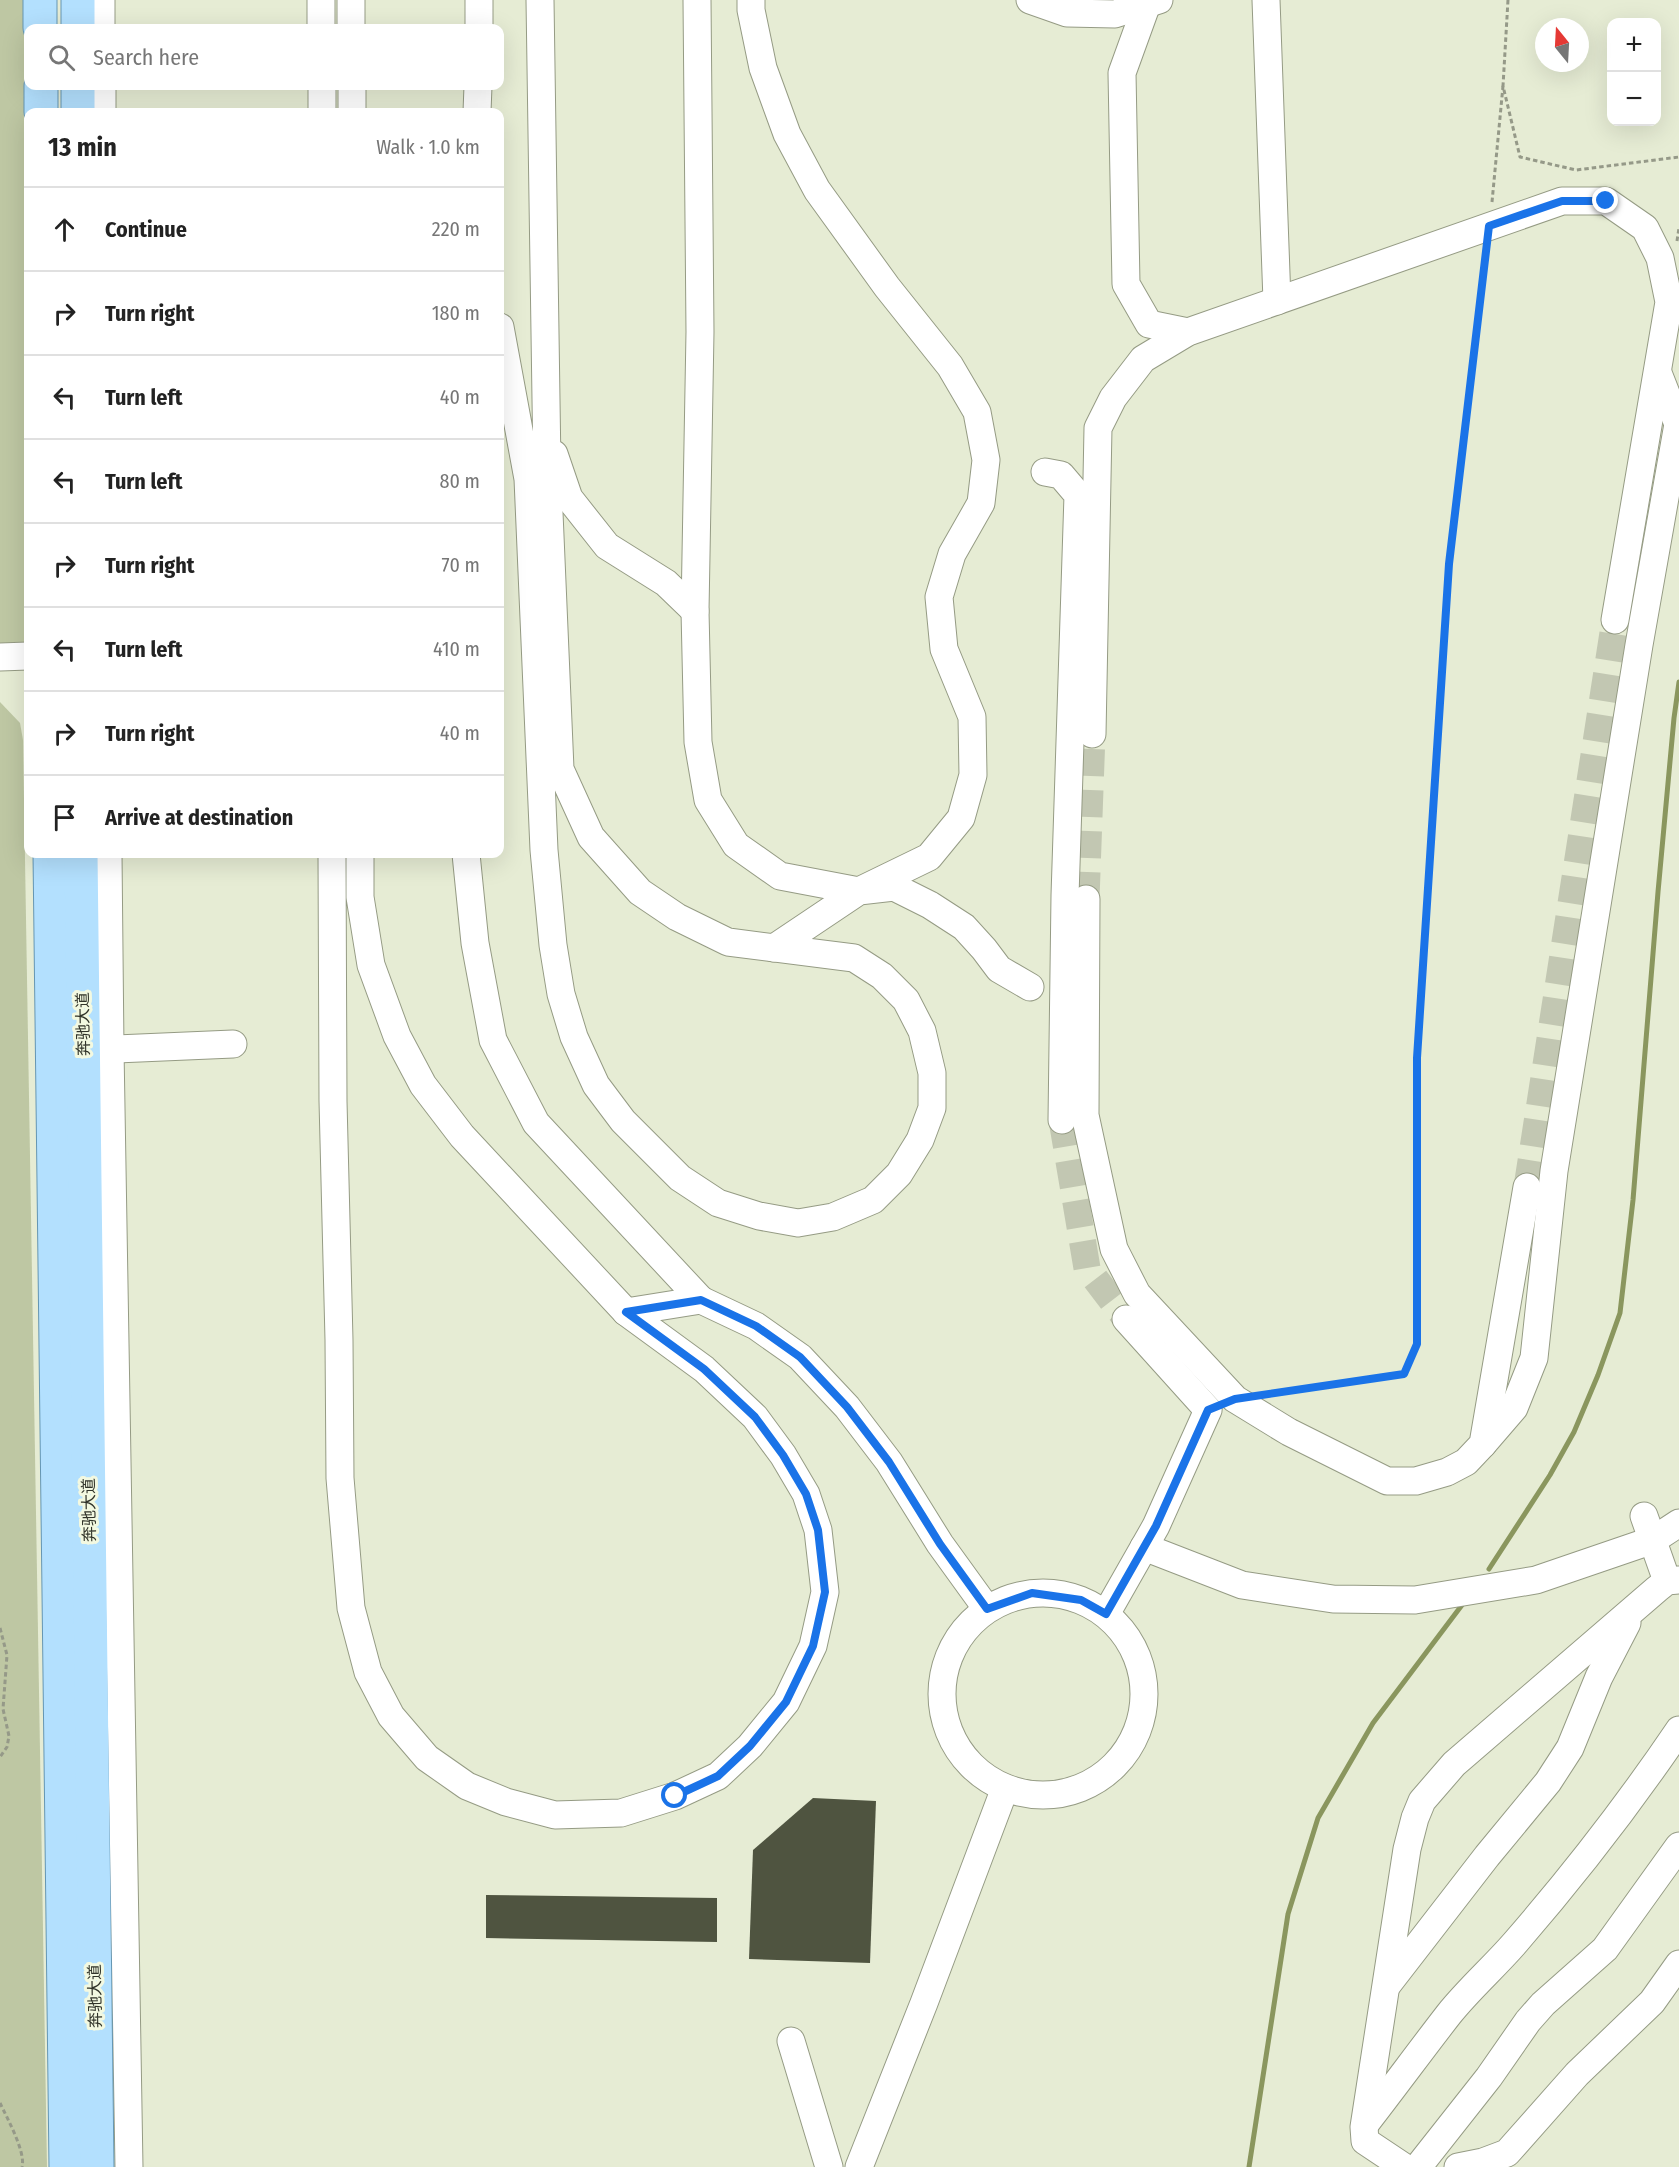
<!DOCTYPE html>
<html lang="en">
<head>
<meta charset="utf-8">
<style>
  :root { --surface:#fff; --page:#f6f6f6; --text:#222; --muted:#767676; --line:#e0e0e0 }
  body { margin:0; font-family:"Fira Sans Condensed","Noto Sans SC",sans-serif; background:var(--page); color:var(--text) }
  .controls { position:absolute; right:18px; top:18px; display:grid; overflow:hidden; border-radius:12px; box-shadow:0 6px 24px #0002 }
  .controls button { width:54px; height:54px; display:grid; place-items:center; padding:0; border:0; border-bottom:2px solid var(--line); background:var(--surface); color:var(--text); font:30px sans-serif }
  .compass { position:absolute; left:1535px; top:18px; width:54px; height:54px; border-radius:50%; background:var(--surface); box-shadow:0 6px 24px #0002; rotate:342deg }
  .stop { position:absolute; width:18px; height:18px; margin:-14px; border:4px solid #1a73e8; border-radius:50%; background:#fff }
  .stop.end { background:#1a73e8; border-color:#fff; box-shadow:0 2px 6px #0008 }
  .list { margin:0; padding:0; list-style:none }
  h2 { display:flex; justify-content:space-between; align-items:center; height:78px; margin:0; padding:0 24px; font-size:26px }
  h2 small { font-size:20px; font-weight:400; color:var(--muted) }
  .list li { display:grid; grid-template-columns:39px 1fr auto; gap:18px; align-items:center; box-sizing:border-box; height:84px; padding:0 24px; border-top:2px solid var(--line) }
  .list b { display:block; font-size:22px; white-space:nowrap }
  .list em { font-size:20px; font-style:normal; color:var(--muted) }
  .icon { flex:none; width:33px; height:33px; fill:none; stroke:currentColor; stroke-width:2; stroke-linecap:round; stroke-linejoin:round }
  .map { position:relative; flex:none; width:1679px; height:2167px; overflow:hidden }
  .search { position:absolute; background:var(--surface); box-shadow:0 6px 24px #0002; left:24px; top:24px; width:480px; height:66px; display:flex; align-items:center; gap:15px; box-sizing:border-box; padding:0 21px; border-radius:12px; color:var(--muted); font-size:22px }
  .panel { position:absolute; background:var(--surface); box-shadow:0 6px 24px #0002; left:24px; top:108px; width:480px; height:750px; border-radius:12px }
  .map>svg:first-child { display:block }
  .green { fill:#bec7a3 }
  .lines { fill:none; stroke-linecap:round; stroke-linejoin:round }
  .stream { stroke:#8a965e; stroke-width:5 }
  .building { fill:#4f5440 }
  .minor-tunnel { stroke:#c2c7b2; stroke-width:27; stroke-dasharray:27 14; stroke-linecap:butt }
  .minor-casing { stroke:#959b84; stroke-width:29 }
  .major-casing { stroke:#6596b3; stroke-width:35 }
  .path { stroke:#959988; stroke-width:3; stroke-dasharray:4.5 3; stroke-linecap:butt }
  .minor { stroke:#fff; stroke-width:27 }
  .major { stroke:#b3e0fe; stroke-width:33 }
  .route { stroke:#1a73e8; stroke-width:8 }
  .labels { text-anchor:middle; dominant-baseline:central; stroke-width:6; stroke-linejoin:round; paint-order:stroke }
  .street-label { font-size:16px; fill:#303329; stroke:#f3f9e1 }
</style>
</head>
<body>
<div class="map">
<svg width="1679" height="2167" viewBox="0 0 1679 2167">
  <rect width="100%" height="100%" fill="#e6ecd4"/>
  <g class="green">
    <path d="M0,0H40L28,28V656L0,657Z"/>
    <path d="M0,702L20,723L23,740L47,2167H0Z"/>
  </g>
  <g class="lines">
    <g class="stream">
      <path d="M1489,1569L1550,1475L1574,1432L1598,1375L1620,1313L1633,1200L1658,892L1674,718L1679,682"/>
      <path d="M1249,2167L1288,1914L1318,1818L1373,1723L1465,1601"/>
    </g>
  </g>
  <g class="building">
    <path d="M813,1798L876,1801L870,1963L749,1959L753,1850Z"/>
    <path d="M486,1895L717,1898V1942L486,1938Z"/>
  </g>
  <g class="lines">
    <g class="minor-tunnel">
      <path d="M1086,899L1092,734"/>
      <path d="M1062,1120L1087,1268L1126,1319"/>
      <path d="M1527,1187L1615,620"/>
    </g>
    <g class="minor-casing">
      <g id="minor">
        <path d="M101,0V28"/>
        <path d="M321,0V28"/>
        <path d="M351,0V28"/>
        <path d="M697,0L700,332L695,611L698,742L708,800L736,845L780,876L859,891L929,857L961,818L973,775L972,717L944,649L939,597L952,554L981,503L986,460L977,412L950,366L887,287L817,190L787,134L763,68L751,10V0"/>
        <path d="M1030,0L1067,13L1115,14L1159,0"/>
        <path d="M1266,0L1277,301"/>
        <path d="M1147,4L1122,73L1126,284L1149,324L1188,332"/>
        <path d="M479,28V0"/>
        <path d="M102,86V112"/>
        <path d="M322,86V112"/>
        <path d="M352,86V112"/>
        <path d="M477,112L478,86"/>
        <path d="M500,327L528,479L544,850L553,945L561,994L574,1037L596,1085L623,1121L680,1178L718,1203L759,1216L798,1223L833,1217L873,1200L899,1174L920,1140L932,1108V1073L922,1031L906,1000L882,976L854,958L728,942L677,917L640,892L591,837L560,769L547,466L540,0"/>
        <path d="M554,454L569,498L607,546L666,583L695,611"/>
        <path d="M1045,472L1061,475L1078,495L1065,896L1062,1120"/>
        <path d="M0,657L28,656"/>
        <path d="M1092,734L1098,428L1113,398L1143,359L1188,332L1562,201H1606L1645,228L1660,258L1669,302L1615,620"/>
        <path d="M108,854L110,1049L129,2167"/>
        <path d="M332,854L333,1101L339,1340L340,1478L351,1608L368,1672L391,1716L427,1758L467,1786L506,1802L555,1815L621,1813L675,1796L718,1776L750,1746L786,1702L813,1646L825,1592L818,1530L806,1494L783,1455L755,1417L704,1369L626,1312L462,1136L423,1085L397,1036L371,965L360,897V854"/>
        <path d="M466,854L475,943L493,1040L536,1123L701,1300"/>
        <path d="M1086,899L1085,1115L1114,1249L1137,1294L1235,1399L1289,1432L1387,1481H1416L1447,1472L1466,1462L1483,1444L1527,1187"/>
        <path d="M774,948L859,891L894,887L930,905L964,927L984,949L999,969L1030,987"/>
        <path d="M93,1050L233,1044"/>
        <path d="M626,1312L701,1300L756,1326L800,1357L847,1407L889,1462L940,1544L987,1609"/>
        <path d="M1483,1444L1514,1408L1534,1358L1554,1171L1639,645L1678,424L1658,373"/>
        <path d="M1644,1516L1667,1581"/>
        <path d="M1144,1547L1242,1585L1333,1599L1415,1600L1536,1580L1653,1540L1679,1523"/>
        <circle cx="1043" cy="1694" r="101"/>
        <path d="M1106,1614L1156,1526L1208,1410L1126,1319"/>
        <path d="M1388,1984L1487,1856L1548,1782L1570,1748L1599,1677L1627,1623"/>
        <path d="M791,2041L829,2167"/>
        <path d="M1366,2123C1394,2087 1421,2050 1449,2014C1469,1989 1493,1968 1514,1944C1573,1876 1629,1804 1679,1730"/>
        <path d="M859,2167L924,2003L1005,1788"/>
        <path d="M1404,2167L1365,2141L1364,2127L1407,1849L1415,1818L1422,1801L1454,1764L1657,1589L1667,1581L1679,1580"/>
        <path d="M1418,2167L1489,2077L1528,2021L1543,2004L1605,1949L1679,1846"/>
        <path d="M1458,2167L1483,2162L1507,2153L1577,2074L1652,2002L1679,1964"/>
      </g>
    </g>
    <g class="major-casing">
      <g id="major">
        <path d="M40,0V28"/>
        <path d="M78,28V0"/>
        <path d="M41,86V112"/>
        <path d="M78,112V86"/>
        <path d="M50,854L66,2167"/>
        <path d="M81,854L97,2167"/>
      </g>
    </g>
    <g class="path">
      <path d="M1508,0L1503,86L1520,157L1576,170L1679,157"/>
      <path d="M1492,202L1503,86"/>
      <path d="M1677,241L1679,228"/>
      <path d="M1269,1394L1404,1374L1417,1344V1057L1449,563L1487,250"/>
      <path d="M0,1628L7,1655L3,1709L9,1736L7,1747L0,1757"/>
      <path d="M0,2103C7,2118 26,2152 22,2167"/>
    </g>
    <use href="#minor" class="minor"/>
    <use href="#major" class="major"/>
  </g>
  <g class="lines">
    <path class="route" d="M675,1796L718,1776L750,1746L786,1702L813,1646L825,1592L818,1530L806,1494L783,1455L755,1417L704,1369L626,1312L701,1300L756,1326L800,1357L847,1407L889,1462L940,1544L987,1609L1032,1593L1081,1600L1106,1614L1156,1526L1208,1410L1235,1399L1404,1374L1417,1344V1058L1449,564L1489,226L1562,201H1606"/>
  </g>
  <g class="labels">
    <g class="street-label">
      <text transform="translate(83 1024) rotate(-91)">奔驰大道</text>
      <text transform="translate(89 1510) rotate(-91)">奔驰大道</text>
      <text transform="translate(95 1996) rotate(-91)">奔驰大道</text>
    </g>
  </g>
</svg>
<div class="controls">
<button>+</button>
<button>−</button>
</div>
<svg class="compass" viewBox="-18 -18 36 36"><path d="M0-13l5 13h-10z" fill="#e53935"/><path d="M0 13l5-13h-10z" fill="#767676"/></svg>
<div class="stop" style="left:675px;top:1796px"></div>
<div class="stop end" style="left:1606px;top:201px"></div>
<div class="search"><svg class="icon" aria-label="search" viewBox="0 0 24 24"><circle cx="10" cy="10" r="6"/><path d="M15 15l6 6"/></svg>Search here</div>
<section class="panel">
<h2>13 min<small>Walk · 1.0 km</small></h2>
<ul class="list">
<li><svg class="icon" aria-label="ahead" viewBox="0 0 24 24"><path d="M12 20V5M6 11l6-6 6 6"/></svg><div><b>Continue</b></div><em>220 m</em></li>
<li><svg class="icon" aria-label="right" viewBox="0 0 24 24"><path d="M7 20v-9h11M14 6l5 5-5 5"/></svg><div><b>Turn right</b></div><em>180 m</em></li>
<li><svg class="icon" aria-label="left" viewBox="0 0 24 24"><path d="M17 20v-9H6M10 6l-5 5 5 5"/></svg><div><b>Turn left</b></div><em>40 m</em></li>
<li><svg class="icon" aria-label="left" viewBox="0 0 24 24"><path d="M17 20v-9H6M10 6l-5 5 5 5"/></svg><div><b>Turn left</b></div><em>80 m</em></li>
<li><svg class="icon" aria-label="right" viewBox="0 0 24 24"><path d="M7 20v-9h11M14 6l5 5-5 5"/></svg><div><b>Turn right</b></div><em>70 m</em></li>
<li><svg class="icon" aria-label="left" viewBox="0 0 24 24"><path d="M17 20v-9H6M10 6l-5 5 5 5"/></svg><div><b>Turn left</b></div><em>410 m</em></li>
<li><svg class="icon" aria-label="right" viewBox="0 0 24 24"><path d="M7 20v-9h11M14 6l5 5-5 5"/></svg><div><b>Turn right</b></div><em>40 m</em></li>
<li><svg class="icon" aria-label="arrive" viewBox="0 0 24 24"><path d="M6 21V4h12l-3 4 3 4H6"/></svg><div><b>Arrive at destination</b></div></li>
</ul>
</section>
</div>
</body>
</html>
